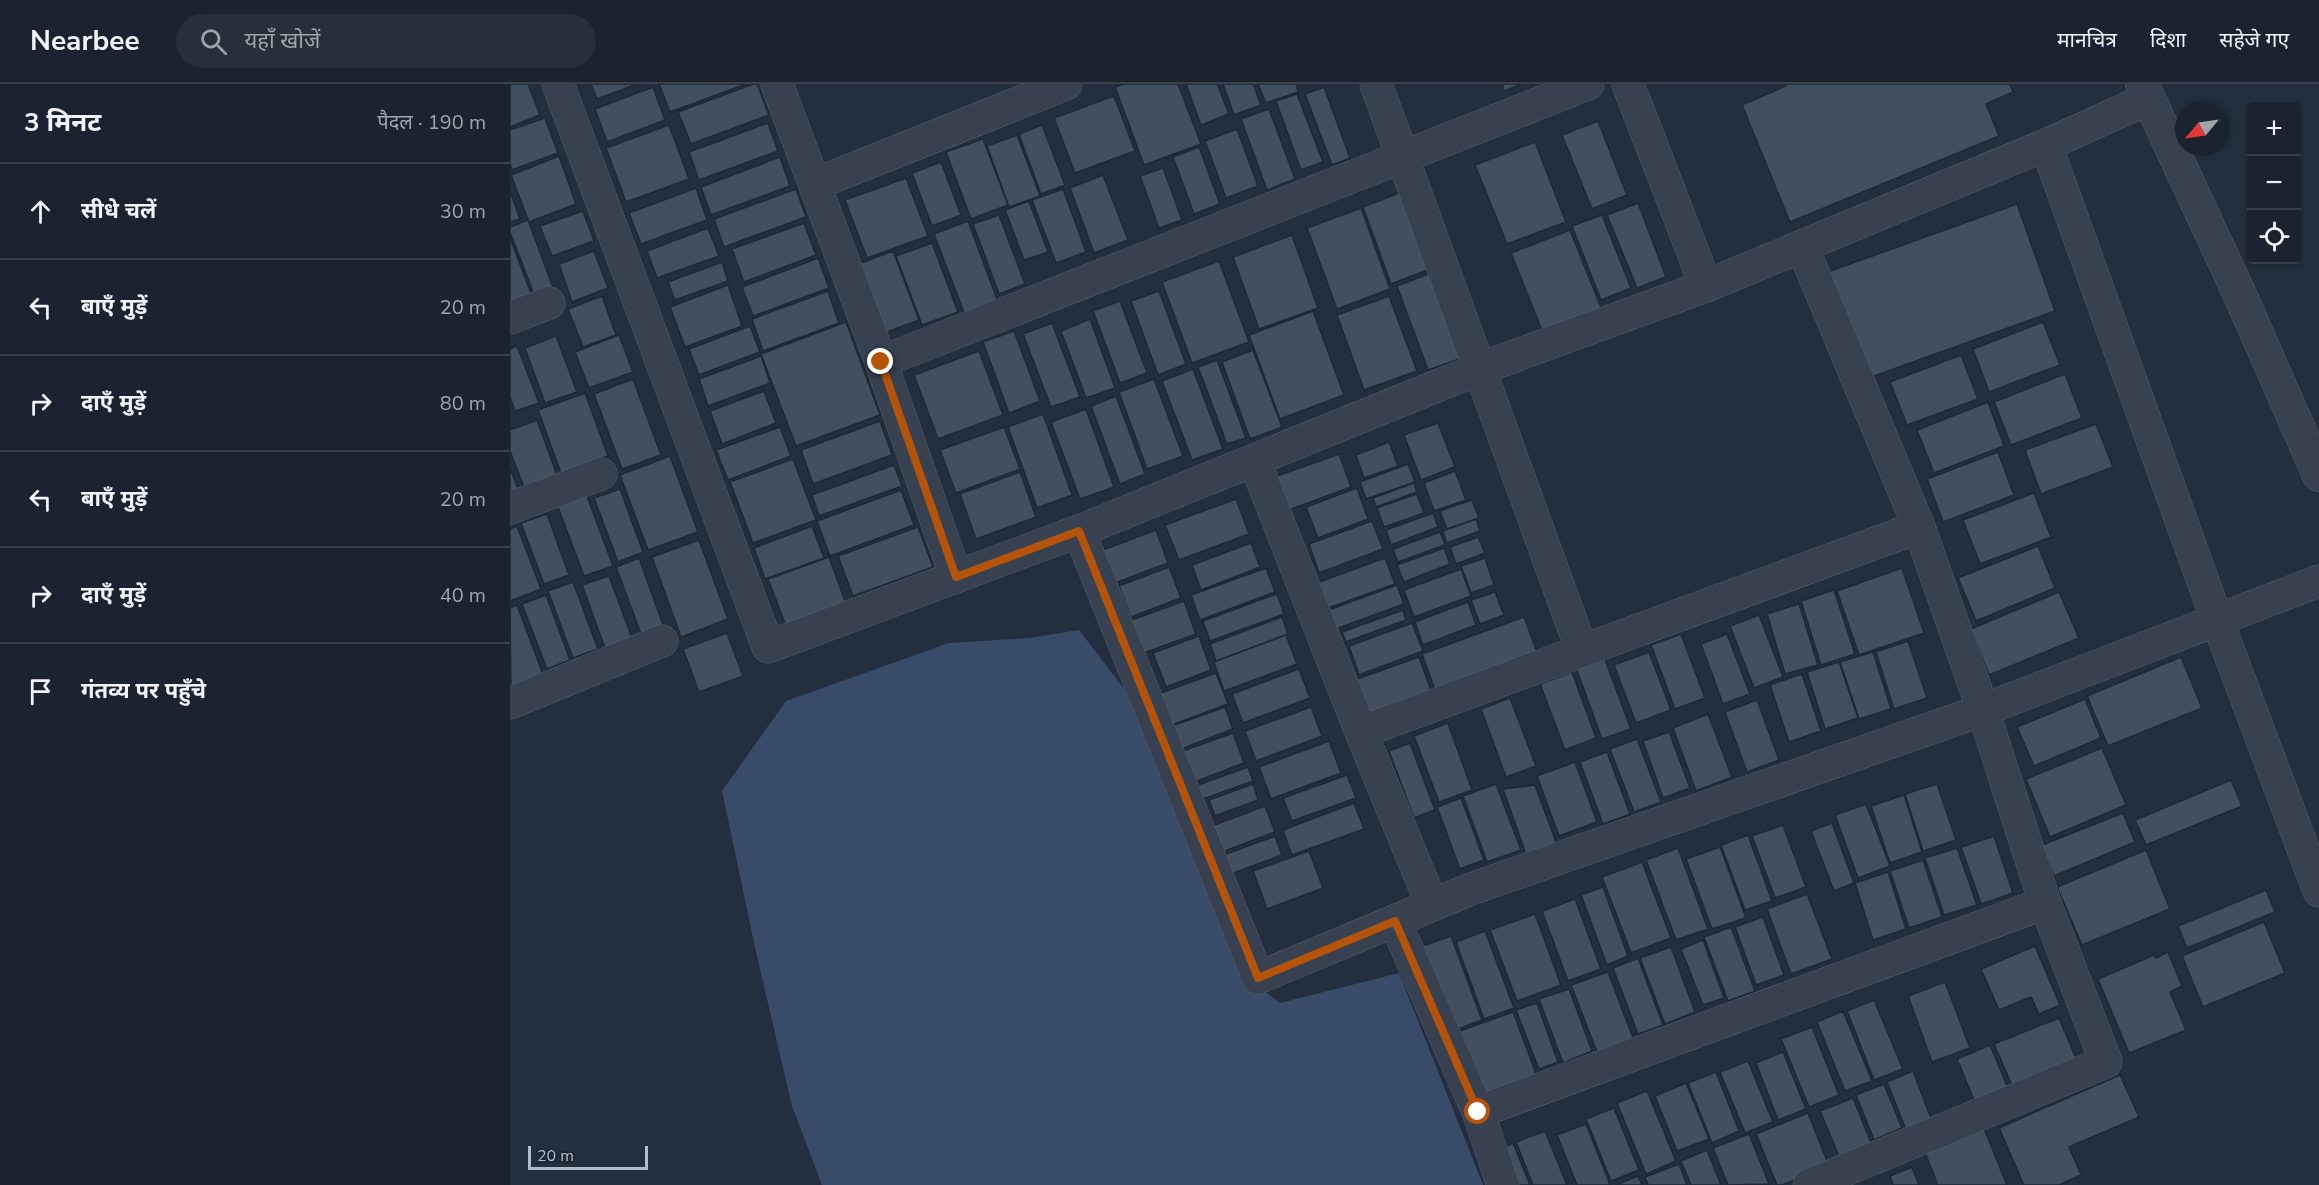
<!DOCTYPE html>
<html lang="hi">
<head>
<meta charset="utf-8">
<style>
  :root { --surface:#1a232f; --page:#272f3b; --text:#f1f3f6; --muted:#9fa4aa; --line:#38404b }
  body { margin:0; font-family:"Nunito Sans","Noto Sans Devanagari",sans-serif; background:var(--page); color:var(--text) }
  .controls { position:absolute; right:18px; top:18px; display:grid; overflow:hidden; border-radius:6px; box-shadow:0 3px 9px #0003 }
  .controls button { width:54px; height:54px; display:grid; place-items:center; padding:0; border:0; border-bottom:2px solid var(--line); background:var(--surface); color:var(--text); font:30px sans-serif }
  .compass { position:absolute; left:1665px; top:18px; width:54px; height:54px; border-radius:50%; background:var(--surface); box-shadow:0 3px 9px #0003; rotate:241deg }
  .scale { position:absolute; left:18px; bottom:15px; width:120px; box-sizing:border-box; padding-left:6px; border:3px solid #b3bcca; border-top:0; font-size:16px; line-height:21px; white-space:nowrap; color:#b3bcca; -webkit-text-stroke:4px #1c2634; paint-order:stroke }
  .stop { position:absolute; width:18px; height:18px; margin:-14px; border:4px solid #b45309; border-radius:50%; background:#fff }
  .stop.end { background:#b45309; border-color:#fff; box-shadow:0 2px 6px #0008 }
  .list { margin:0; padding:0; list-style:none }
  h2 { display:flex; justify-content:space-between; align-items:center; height:78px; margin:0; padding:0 24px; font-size:26px }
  h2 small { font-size:20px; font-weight:400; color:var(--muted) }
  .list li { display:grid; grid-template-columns:39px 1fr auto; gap:18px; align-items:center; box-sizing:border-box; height:96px; padding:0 24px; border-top:2px solid var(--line) }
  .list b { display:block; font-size:22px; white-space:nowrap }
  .list em { font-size:20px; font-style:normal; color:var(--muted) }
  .icon { flex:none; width:33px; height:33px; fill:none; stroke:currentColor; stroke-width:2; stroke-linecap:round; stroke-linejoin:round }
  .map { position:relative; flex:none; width:1809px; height:1101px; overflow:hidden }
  header { display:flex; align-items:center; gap:36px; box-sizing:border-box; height:84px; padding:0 30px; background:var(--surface); border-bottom:2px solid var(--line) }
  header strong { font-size:28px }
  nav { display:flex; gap:33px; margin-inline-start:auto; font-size:21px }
  .search { width:420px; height:54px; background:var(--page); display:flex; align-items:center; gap:15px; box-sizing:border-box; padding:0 21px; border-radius:33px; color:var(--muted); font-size:22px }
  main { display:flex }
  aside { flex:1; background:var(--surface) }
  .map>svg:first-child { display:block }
  .water { fill:#384c69 }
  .building { fill:#424f61; stroke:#1e2836; stroke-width:1.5 }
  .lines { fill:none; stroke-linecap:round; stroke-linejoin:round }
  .minor-casing { stroke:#555f6d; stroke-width:33 }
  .tertiary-casing { stroke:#555f6d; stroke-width:34 }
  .minor { stroke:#37414f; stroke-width:32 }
  .tertiary { stroke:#37414f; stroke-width:33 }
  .route { stroke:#b45309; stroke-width:8 }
</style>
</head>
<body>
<header>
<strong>Nearbee</strong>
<div class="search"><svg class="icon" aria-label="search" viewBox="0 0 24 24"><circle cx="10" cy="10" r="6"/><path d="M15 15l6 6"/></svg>यहाँ खोजें</div>
<nav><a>मानचित्र</a><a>दिशा</a><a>सहेजे गए</a></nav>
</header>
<main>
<aside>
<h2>3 मिनट<small>पैदल · 190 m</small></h2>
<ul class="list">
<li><svg class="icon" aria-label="ahead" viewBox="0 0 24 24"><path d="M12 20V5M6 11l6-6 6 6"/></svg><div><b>सीधे चलें</b></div><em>30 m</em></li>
<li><svg class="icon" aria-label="left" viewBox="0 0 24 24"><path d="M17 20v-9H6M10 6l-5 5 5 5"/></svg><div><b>बाएँ मुड़ें</b></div><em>20 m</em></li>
<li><svg class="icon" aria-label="right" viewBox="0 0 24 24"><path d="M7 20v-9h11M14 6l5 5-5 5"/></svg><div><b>दाएँ मुड़ें</b></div><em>80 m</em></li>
<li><svg class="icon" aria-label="left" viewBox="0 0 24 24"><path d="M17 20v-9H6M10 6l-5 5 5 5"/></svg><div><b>बाएँ मुड़ें</b></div><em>20 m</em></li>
<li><svg class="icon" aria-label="right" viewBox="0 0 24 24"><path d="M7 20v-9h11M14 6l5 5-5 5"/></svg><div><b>दाएँ मुड़ें</b></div><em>40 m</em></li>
<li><svg class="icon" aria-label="arrive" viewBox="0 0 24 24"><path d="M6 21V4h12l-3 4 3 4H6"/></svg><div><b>गंतव्य पर पहुँचे</b></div></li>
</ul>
</aside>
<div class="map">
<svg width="1809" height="1101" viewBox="0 0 1809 1101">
  <rect width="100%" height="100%" fill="#232f3f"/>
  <path class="water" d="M569,546L635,632L731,890L770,919L889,889L973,1101H312L282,1022L246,868L212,707L276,617L439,559L520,554Z"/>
  <g class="building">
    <path d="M0,0H18L30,31L0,43Z"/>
    <path d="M81,0H127L87,15Z"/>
    <path d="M149,0H236L160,28Z"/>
    <path d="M243,0H247L259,31L181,60L168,28Z"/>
    <path d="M614,0H668L691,60L634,81L605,3Z"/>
    <path d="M676,0H707L719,30L691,41Z"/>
    <path d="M713,0H743L751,21L724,31Z"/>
    <path d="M748,0H786L788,8L756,19Z"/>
    <path d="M992,0H1012L994,7Z"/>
    <path d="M1275,0H1500L1503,8L1476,20L1489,52L1280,138L1232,21L1276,2Z"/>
    <path d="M143,3L155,36L97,58L85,25Z"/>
    <path d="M814,3L840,74L822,81L795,10Z"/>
    <path d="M787,10L813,78L791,86L766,17Z"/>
    <path d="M604,12L625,67L565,89L544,34Z"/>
    <path d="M759,25L785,95L757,106L731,35Z"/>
    <path d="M35,34L48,69L2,86L0,80V46Z"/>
    <path d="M1088,37L1117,111L1082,125L1052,51Z"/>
    <path d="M258,39L268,67L189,96L179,68Z"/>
    <path d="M159,41L179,95L116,118L96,64Z"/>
    <path d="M532,41L555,101L531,110L509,50Z"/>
    <path d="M727,45L748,102L716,114L695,57Z"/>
    <path d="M507,51L530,112L499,123L477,62Z"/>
    <path d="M473,55L498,121L461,135L436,68Z"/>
    <path d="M1025,58L1056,138L997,160L965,81Z"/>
    <path d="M689,63L710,120L684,130L663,73Z"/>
    <path d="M49,72L66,120L19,138L1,91Z"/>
    <path d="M270,73L280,102L201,131L191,103Z"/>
    <path d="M431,78L451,131L422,142L402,89Z"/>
    <path d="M653,84L672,136L649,144L630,92Z"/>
    <path d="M593,91L618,156L584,169L560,104Z"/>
    <path d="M396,94L418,152L357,174L335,116Z"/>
    <path d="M186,104L197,136L131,160L119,129Z"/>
    <path d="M286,105L296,133L214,163L204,135Z"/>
    <path d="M553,105L576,168L546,179L522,116Z"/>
    <path d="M0,107L10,135L0,138Z"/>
    <path d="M892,108L920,185L881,200L853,123Z"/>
    <path d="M519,117L538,168L514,176L495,126Z"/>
    <path d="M1128,119L1156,193L1127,204L1097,131Z"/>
    <path d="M1507,120L1545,227L1353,296L1315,189Z"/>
    <path d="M851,124L880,205L827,225L797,144Z"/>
    <path d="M73,127L84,157L42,172L30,142Z"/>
    <path d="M489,131L515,200L489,210L463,140Z"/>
    <path d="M1092,131L1121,204L1091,216L1062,142Z"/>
    <path d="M18,136L44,206L25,213L0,148V143Z"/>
    <path d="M458,137L488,218L455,231L424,150Z"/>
    <path d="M294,139L306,171L234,198L222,165Z"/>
    <path d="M198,144L209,172L147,194L137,167Z"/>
    <path d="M1060,146L1092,226L1033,249L1001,169Z"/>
    <path d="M782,151L808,224L749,245L723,173Z"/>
    <path d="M0,154L22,212L0,220Z"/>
    <path d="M422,159L448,228L412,241L386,172Z"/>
    <path d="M84,167L98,204L62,218L49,180Z"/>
    <path d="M383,167L409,236L372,250L346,181Z"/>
    <path d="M308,174L319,204L243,232L232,203Z"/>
    <path d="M709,177L739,258L682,279L652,198Z"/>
    <path d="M212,178L218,197L165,216L158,198Z"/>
    <path d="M921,189L952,274L918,286L887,202Z"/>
    <path d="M218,201L232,242L175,263L160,223Z"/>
    <path d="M318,207L329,239L253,267L242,235Z"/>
    <path d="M649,207L676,280L648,291L621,217Z"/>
    <path d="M92,212L106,251L73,263L58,225Z"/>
    <path d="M879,212L907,287L854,306L827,231Z"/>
    <path d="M610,217L637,289L610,299L583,227Z"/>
    <path d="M803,227L834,311L770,335L739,251Z"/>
    <path d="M580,235L605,304L576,314L551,247Z"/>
    <path d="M336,238L370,331L286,362L251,270Z"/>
    <path d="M1533,238L1550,281L1479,308L1463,265Z"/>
    <path d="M542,239L570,313L541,323L513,250Z"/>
    <path d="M240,242L250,268L189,291L179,265Z"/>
    <path d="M504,247L530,317L499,329L473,258Z"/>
    <path d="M109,251L123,288L79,304L65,268Z"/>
    <path d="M46,252L67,308L35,319L15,264Z"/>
    <path d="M7,262L29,319L5,327L0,313V265Z"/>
    <path d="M743,266L772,343L740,355L712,278Z"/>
    <path d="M469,267L493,331L428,355L404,291Z"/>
    <path d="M1451,271L1468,315L1397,341L1380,298Z"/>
    <path d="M251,272L260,299L198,322L189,295Z"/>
    <path d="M707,276L736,354L717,360L688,283Z"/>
    <path d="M683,285L713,365L682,376L652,297Z"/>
    <path d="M1555,290L1572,334L1501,361L1484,318Z"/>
    <path d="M123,295L151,371L112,385L84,310Z"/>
    <path d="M644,295L673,372L637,385L609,308Z"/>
    <path d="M254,307L266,339L212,360L200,327Z"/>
    <path d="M75,309L98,372L51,389L28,326Z"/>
    <path d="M606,312L635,390L610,400L581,322Z"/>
    <path d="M1478,318L1494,362L1424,389L1407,346Z"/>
    <path d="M576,325L604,403L570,415L541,338Z"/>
    <path d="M533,330L562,411L527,424L498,343Z"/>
    <path d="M27,336L48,394L15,406L0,367V346Z"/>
    <path d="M370,337L382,371L303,400L291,366Z"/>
    <path d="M928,339L945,383L911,396L894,351Z"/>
    <path d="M1586,340L1603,383L1531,410L1515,366Z"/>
    <path d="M270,343L281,372L218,396L206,366Z"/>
    <path d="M494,343L510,385L446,409L430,366Z"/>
    <path d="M879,358L888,382L854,394L846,371Z"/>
    <path d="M1488,368L1504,411L1433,438L1417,395Z"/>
    <path d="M829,370L841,403L779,426L767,392Z"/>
    <path d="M160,372L188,448L138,466L110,391Z"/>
    <path d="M283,375L306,436L243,459L220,398Z"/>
    <path d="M898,380L905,398L856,415L850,398Z"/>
    <path d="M384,381L392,402L309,432L302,411Z"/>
    <path d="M0,384L10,410L0,413Z"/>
    <path d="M945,387L956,416L924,427L914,399Z"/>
    <path d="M510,388L526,433L466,455L450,410Z"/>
    <path d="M904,399L907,408L866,423L863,414Z"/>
    <path d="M847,404L858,435L808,454L796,423Z"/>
    <path d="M110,405L133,468L108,478L84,414Z"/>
    <path d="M391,406L404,441L320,472L307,437Z"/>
    <path d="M75,407L103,482L74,492L46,418Z"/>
    <path d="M1524,409L1541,453L1470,480L1453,436Z"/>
    <path d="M907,410L914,429L874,443L867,424Z"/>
    <path d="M726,415L739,450L669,476L655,441Z"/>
    <path d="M962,416L969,434L937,445L930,427Z"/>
    <path d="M923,429L928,443L881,461L876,446Z"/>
    <path d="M37,430L59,491L34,500L11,439Z"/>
    <path d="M966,435L970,447L937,459L933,447Z"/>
    <path d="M862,437L873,465L809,489L799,460Z"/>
    <path d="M7,442L31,505L0,517V445Z"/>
    <path d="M302,442L314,474L255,495L244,464Z"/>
    <path d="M408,443L423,483L343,512L328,472Z"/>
    <path d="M646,446L658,479L605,499L593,466Z"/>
    <path d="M930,448L935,461L888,478L883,465Z"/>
    <path d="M968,453L975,469L946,480L940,463Z"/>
    <path d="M189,456L218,535L171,553L142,473Z"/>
    <path d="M741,459L750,483L691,506L682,481Z"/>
    <path d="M1528,462L1545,504L1466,537L1448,494Z"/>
    <path d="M934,464L940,480L894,498L887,481Z"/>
    <path d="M319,473L338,525L278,547L258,495Z"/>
    <path d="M129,474L156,549L134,558L106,483Z"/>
    <path d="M875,474L885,500L818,524L809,498Z"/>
    <path d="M975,474L984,501L961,509L951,482Z"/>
    <path d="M659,483L671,514L621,533L609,502Z"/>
    <path d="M756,484L765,508L690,536L681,511Z"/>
    <path d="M1392,484L1414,549L1349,571L1327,507Z"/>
    <path d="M951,485L961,512L904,533L894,506Z"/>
    <path d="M99,492L122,554L95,564L72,501Z"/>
    <path d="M63,498L88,565L63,574L38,507Z"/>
    <path d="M887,501L894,520L823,546L816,527Z"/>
    <path d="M1324,506L1345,570L1311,581L1291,517Z"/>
    <path d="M985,508L994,531L970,540L961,516Z"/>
    <path d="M1549,508L1569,554L1479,591L1461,545Z"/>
    <path d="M767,510L774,530L700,557L693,537Z"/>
    <path d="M36,511L60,576L37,585L12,520Z"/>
    <path d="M674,517L686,550L631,570L619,537Z"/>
    <path d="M958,518L966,541L913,561L905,538Z"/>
    <path d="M1289,520L1308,581L1275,590L1257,530Z"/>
    <path d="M7,521L34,593L1,605L0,524Z"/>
    <path d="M893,526L896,536L836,558L832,548Z"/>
    <path d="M1249,531L1273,593L1244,604L1220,542Z"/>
    <path d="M772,533L778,550L706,577L700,560Z"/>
    <path d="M1014,533L1027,568L925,606L912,570Z"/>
    <path d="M902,539L913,567L849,591L839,562Z"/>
    <path d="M217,549L233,592L189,608L173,565Z"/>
    <path d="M1171,550L1195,614L1165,625L1141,561Z"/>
    <path d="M1217,550L1240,610L1213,620L1191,560Z"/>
    <path d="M776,551L787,580L714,607L704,578Z"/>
    <path d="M689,552L701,586L656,603L643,569Z"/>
    <path d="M1398,557L1417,614L1384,625L1366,568Z"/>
    <path d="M1139,568L1161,626L1126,639L1104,581Z"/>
    <path d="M1363,568L1381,625L1349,635L1330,578Z"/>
    <path d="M909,573L921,607L860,630L847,595Z"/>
    <path d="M1094,573L1121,645L1092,655L1066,584Z"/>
    <path d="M1671,573L1692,624L1598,662L1577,612Z"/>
    <path d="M1329,578L1348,634L1315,645L1297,588Z"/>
    <path d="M789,585L800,614L733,639L722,610Z"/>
    <path d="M1062,588L1086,654L1055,666L1030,600Z"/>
    <path d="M706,589L718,620L659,642L648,610Z"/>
    <path d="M1292,590L1311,647L1279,658L1260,601Z"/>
    <path d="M1000,614L1026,682L996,693L971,625Z"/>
    <path d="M1575,615L1591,654L1524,682L1507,643Z"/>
    <path d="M1247,616L1269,676L1237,688L1215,628Z"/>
    <path d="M715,623L723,645L671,665L662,642Z"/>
    <path d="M801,623L812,652L746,677L735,647Z"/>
    <path d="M1198,630L1222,693L1186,707L1163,644Z"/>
    <path d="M938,639L962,706L929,718L904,652Z"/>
    <path d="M1159,648L1180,704L1153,714L1133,657Z"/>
    <path d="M723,649L734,679L682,699L670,668Z"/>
    <path d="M1127,655L1151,718L1124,728L1100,665Z"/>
    <path d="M819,657L831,689L761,715L749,683Z"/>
    <path d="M900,659L925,726L904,734L879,667Z"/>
    <path d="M1592,664L1616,721L1540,753L1516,695Z"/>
    <path d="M1097,668L1120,730L1093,740L1070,678Z"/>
    <path d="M1065,678L1087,738L1049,752L1027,692Z"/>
    <path d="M738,683L743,697L693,715L688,701Z"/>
    <path d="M837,691L846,714L782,737L773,714Z"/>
    <path d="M1721,696L1732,722L1636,761L1625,736Z"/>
    <path d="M743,700L748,716L705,732L699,716Z"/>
    <path d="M986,700L1011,766L977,778L953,712Z"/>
    <path d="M1427,700L1446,756L1413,767L1395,710Z"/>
    <path d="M1025,701L1049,766L1018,776L993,705Z"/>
    <path d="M1394,711L1412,768L1380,779L1361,722Z"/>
    <path d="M951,714L974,776L950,785L927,723Z"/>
    <path d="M844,719L854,745L782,771L773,746Z"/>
    <path d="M1356,720L1380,782L1348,794L1325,731Z"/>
    <path d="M755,722L765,748L712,768L702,742Z"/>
    <path d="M1613,729L1625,758L1544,792L1532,761Z"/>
    <path d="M1322,739L1344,799L1324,807L1301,747Z"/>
    <path d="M1273,741L1296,803L1265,814L1242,752Z"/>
    <path d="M1238,751L1262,817L1235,826L1211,761Z"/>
    <path d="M765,752L772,771L715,792L708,773Z"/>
    <path d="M1484,752L1503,809L1471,820L1451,763Z"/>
    <path d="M1210,763L1236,834L1202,845L1176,775Z"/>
    <path d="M1168,764L1198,845L1166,856L1136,776Z"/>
    <path d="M1447,764L1467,821L1434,831L1415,774Z"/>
    <path d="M1636,766L1660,825L1572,861L1547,803Z"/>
    <path d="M799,767L813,804L757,825L743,787Z"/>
    <path d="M1413,776L1432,833L1399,844L1380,787Z"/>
    <path d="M1132,778L1161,854L1121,869L1092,793Z"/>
    <path d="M1378,788L1396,845L1363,856L1345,799Z"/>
    <path d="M1093,803L1118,872L1097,881L1071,811Z"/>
    <path d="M1756,806L1765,828L1677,864L1668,842Z"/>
    <path d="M1297,810L1322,875L1281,890L1257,825Z"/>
    <path d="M1065,815L1091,885L1058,897L1032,827Z"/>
    <path d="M1025,830L1051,901L1007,917L980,846Z"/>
    <path d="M1253,833L1274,891L1246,901L1225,843Z"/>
    <path d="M1754,838L1775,889L1693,923L1672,872Z"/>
    <path d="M1221,843L1245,907L1218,917L1194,853Z"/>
    <path d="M975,847L1004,924L974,935L946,858Z"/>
    <path d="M941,852L972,936L938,949L907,864Z"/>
    <path d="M1193,856L1214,914L1193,921L1171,865Z"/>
    <path d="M1525,862L1550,921L1529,930L1521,913L1489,926L1471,885Z"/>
    <path d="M1161,863L1185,928L1155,940L1130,874Z"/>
    <path d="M1658,868L1672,902L1660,908L1676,946L1619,969L1588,895L1644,871L1646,874Z"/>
    <path d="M1128,874L1153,941L1128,950L1103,884Z"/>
    <path d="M1098,888L1123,954L1087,968L1061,901Z"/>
    <path d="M1435,898L1460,964L1422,978L1398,912Z"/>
    <path d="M1059,905L1082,967L1053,979L1029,915Z"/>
    <path d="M1364,916L1393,985L1364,996L1337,927Z"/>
    <path d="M1027,919L1048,978L1029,985L1006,926Z"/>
    <path d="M1333,927L1362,997L1335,1007L1307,938Z"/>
    <path d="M1003,928L1028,995L964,1018L939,951Z"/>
    <path d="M1549,934L1568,979L1504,1006L1484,960Z"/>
    <path d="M1302,943L1329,1011L1299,1023L1271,955Z"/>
    <path d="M1480,961L1500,1009L1467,1023L1447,975Z"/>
    <path d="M1273,968L1296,1025L1268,1036L1246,979Z"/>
    <path d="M1238,977L1263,1038L1235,1049L1210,988Z"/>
    <path d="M1403,987L1422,1037L1397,1048L1377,998Z"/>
    <path d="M1206,988L1229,1047L1202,1059L1178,999Z"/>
    <path d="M1610,991L1629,1033L1559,1063L1571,1091L1549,1101H1514L1489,1044Z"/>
    <path d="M1176,999L1199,1055L1167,1067L1145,1012Z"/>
    <path d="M1374,1000L1392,1044L1364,1056L1346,1011Z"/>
    <path d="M1137,1007L1166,1077L1136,1090L1107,1019Z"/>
    <path d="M1343,1014L1363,1064L1331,1077L1310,1027Z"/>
    <path d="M1104,1024L1129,1086L1101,1097L1076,1035Z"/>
    <path d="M1298,1029L1319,1082L1272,1101H1267L1246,1050Z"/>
    <path d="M1076,1040L1100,1101H1067L1047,1051Z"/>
    <path d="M1473,1042L1497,1101H1428L1414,1066Z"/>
    <path d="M1035,1047L1057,1101H1023L1006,1058Z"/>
    <path d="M1239,1050L1259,1100L1218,1101L1203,1064Z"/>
    <path d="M1003,1059L1020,1101H997L984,1068Z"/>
    <path d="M1197,1066L1211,1101H1181L1171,1077Z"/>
    <path d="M1169,1080L1177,1101H1138L1135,1093Z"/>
    <path d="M1402,1083L1409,1101H1383L1380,1092Z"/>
    <path d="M1128,1092L1132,1101H1106Z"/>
  </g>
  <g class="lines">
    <g class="minor-casing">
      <g id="minor">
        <path d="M48,0L258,563L569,447L969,285L1196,202L1536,61L1638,15"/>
        <path d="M267,0L371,278L446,493"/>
        <path d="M866,0L1072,567"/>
        <path d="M1118,0L1196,202"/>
        <path d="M1536,61L1707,536L1809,807"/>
        <path d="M305,100L556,0"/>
        <path d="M1292,162L1409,443L1473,626L1535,819L1596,978L1299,1101"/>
        <path d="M0,234L39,219"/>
        <path d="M371,278L1078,0"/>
        <path d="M744,376L851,648L922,821"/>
        <path d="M0,424L91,390"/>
        <path d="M569,447L748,894L961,805L1473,626L1809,497"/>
        <path d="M0,619L152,557"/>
        <path d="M851,648L1409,443"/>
        <path d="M885,837L968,1028L993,1101"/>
        <path d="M968,1028L1535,819"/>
      </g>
    </g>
    <g class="tertiary-casing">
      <path id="tertiary" d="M1632,0L1730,211L1809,391"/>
    </g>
    <use href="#minor" class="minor"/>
    <use href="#tertiary" class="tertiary"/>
  </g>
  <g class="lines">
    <path class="route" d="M371,278L446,493L569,447L748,894L885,837L968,1028"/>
  </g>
</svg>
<div class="controls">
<button>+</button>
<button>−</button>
<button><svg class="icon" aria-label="locate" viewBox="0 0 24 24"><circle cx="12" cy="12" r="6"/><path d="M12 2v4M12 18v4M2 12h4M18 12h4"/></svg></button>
</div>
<svg class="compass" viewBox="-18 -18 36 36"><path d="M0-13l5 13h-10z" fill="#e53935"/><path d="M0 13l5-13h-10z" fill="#9fa4aa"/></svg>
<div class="scale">20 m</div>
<div class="stop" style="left:968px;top:1028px"></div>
<div class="stop end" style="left:371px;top:278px"></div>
</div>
</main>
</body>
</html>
